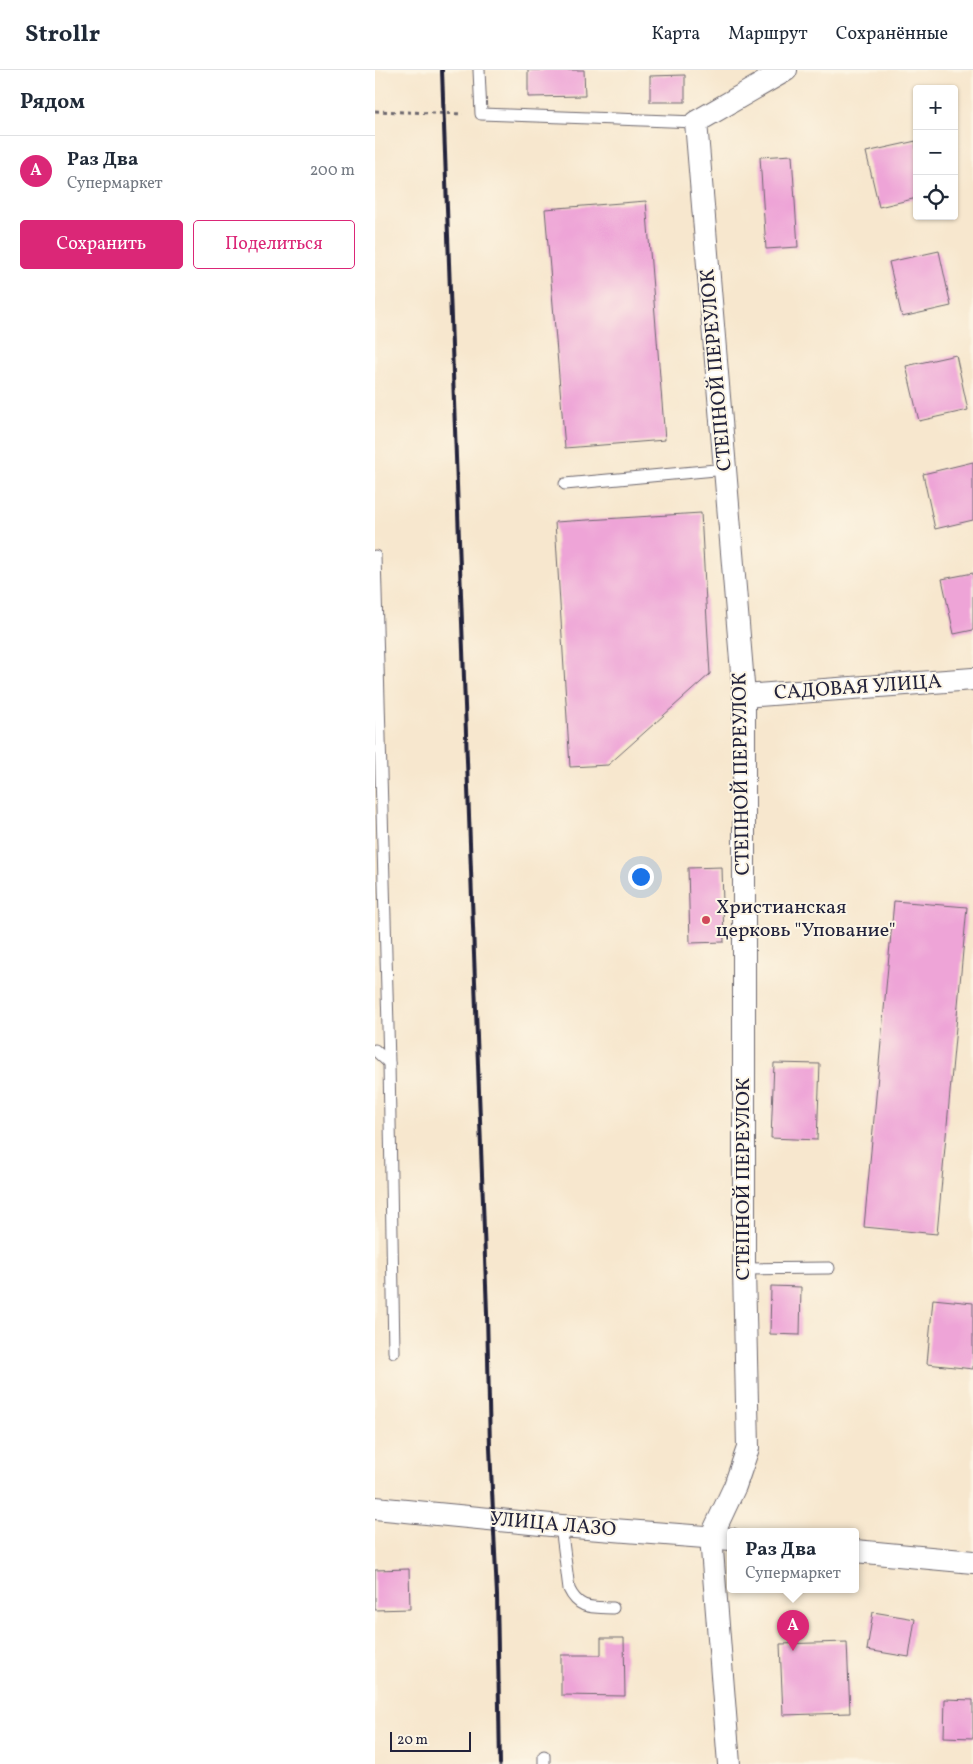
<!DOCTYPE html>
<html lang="ru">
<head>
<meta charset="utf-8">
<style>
  :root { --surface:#fff; --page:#f2f2f3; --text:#1f2937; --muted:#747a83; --line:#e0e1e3; --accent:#db2777 }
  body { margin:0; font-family:Vollkorn,serif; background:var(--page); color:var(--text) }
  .controls { position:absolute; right:15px; top:15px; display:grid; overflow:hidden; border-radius:5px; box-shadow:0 1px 4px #0004 }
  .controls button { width:45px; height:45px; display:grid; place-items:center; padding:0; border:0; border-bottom:1px solid var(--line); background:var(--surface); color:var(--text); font:25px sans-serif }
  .scale { position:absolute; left:15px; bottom:12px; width:81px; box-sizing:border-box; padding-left:5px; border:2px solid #22223b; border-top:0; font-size:14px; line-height:18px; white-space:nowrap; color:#22223b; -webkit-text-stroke:4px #fcf5e5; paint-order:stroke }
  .you { position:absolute; left:265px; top:806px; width:18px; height:18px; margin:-12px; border:4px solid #fff; border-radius:50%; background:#1a73e8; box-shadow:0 0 0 8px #1a73e833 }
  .badge { display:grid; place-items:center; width:32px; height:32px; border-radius:50%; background:var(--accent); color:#fff; font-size:16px; font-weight:700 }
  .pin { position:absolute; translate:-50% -41px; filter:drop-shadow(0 1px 2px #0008) }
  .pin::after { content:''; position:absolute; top:26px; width:18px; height:15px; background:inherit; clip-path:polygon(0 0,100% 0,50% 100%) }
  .popup { position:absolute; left:352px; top:1458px; width:132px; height:65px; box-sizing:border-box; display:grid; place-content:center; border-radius:5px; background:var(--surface); filter:drop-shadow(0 1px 4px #0005); font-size:16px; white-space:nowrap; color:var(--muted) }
  .popup b { font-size:19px; color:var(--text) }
  .popup::after { content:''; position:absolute; left:50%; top:100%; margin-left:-10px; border:10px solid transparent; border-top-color:var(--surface) }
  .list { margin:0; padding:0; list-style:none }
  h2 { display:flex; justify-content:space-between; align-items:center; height:65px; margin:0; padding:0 20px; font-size:21px }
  h2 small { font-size:16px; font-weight:400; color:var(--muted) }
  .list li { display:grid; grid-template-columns:32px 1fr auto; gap:15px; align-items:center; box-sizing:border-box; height:70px; padding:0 20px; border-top:1px solid var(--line) }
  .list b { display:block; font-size:19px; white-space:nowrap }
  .list p { margin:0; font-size:16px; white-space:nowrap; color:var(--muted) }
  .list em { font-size:16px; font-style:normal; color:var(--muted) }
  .actions { display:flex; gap:10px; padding:15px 20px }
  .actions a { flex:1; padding:11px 0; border:1px solid var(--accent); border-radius:5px; text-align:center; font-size:18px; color:var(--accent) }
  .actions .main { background:var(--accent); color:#fff }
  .icon { flex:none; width:28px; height:28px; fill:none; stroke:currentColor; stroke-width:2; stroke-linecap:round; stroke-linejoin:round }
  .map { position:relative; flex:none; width:598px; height:1694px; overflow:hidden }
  header { display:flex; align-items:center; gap:30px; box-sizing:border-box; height:70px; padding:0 25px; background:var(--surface); border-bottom:1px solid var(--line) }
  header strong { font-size:24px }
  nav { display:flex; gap:28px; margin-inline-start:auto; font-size:18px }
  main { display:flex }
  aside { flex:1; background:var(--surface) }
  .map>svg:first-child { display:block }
  .building { fill:#eea4d7 }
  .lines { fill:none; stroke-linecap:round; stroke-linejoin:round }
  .lane-casing { stroke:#6d676e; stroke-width:13 }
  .street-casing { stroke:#6d676e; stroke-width:24 }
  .path { stroke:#6d676e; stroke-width:3; stroke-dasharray:4 4; stroke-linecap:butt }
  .lane { stroke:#fff; stroke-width:11 }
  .street { stroke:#fff; stroke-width:22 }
  .rail { stroke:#22223b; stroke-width:4 }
  .poi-dot { fill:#d1495b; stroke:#fcf5e5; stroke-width:2 }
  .labels { text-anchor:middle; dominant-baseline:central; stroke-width:4; stroke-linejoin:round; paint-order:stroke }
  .street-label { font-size:20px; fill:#22223b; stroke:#fcf5e5 }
  .poi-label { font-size:20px; fill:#22223b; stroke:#fcf5e5; text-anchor:start }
</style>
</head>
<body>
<header>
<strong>Strollr</strong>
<nav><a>Карта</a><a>Маршрут</a><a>Сохранённые</a></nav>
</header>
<main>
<aside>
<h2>Рядом<small></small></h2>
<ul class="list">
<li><span class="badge">A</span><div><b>Раз Два</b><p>Супермаркет</p></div><em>200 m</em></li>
</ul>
<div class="actions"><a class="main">Сохранить</a><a>Поделиться</a></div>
</aside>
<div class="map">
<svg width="598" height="1694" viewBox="0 0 598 1694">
  <rect width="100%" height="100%" fill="#fcf5e5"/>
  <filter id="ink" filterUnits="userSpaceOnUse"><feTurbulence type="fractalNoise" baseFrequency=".02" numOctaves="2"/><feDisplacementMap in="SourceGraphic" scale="10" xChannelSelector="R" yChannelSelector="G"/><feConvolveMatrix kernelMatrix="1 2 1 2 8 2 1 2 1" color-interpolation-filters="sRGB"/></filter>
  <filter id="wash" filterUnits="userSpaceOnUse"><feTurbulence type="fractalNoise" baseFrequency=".0096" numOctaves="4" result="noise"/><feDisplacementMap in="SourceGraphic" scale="20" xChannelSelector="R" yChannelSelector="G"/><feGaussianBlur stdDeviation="1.12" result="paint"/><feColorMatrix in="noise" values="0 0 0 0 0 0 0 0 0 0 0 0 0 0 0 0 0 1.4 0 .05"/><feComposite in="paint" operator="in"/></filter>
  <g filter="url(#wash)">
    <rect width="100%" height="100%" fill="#f7e7ce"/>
    <g id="blocks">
      <g class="building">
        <path d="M153,0H209L210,26L153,27Z"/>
        <path d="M310,5V32H275V6Z"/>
        <path d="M541,71L542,128L504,137L491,82Z"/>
        <path d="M417,85L423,177L391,179L385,87Z"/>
        <path d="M271,131L290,370L190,378L170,139Z"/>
        <path d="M564,181L576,236L527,247L514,192Z"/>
        <path d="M581,285L593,340L544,351L531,296Z"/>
        <path d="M598,392V450L560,459L548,404Z"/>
        <path d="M326,443L335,604L233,695L195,697L180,452Z"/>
        <path d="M598,503V560L579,564L567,509Z"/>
        <path d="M347,797L349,872L315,873L313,798Z"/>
        <path d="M519,831L592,837L562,1164L489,1157Z"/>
        <path d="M399,993L445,994L442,1070L396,1068Z"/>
        <path d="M396,1216L426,1217L425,1265L395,1264Z"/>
        <path d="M558,1229L598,1233V1299L552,1294Z"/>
        <path d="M34,1499L35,1539L0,1540V1500Z"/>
        <path d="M498,1542L540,1549L534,1587L492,1580Z"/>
        <path d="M226,1568H249L250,1626L186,1625V1585H226Z"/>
        <path d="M472,1572L475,1643L408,1645L405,1574Z"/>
        <path d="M570,1629L598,1630V1668L569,1667Z"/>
      </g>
    </g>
  </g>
  <g filter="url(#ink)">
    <use href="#blocks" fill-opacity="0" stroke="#6d676e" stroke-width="1"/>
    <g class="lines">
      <g class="lane-casing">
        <g id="lane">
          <path d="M104,0L106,44L321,52"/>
          <path d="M190,414L351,399"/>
          <path d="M0,486L14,993L19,1282"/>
          <path d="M0,980L14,993"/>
          <path d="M369,1199L454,1198"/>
          <path d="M186,1456L194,1519C204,1540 217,1537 238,1538"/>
          <path d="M169,1694V1686"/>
        </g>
      </g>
      <g class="street-casing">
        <g id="street">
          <path d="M369,626L598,609"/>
          <path d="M0,1438L186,1456L356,1469"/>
          <path d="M480,1481L598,1492"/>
          <path d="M354,1694L336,1467L360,1416L373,1378L369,1199V626L321,52L411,0"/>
        </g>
      </g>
      <path class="path" d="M0,41L88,44"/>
      <use href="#lane" class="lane"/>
      <use href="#street" class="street"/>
      <path class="rail" d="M67,0L112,1243L115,1378L122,1525L125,1694"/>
    </g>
  </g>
  <circle class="poi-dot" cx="331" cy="850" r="5"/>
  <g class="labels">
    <g class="street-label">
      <text transform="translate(342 300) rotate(-95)">СТЕПНОЙ ПЕРЕУЛОК</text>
      <text transform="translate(483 618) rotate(-4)">САДОВАЯ УЛИЦА</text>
      <text transform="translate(367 704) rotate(-91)">СТЕПНОЙ ПЕРЕУЛОК</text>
      <text transform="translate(369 1109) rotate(-90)">СТЕПНОЙ ПЕРЕУЛОК</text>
      <text transform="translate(178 1455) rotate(5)">УЛИЦА ЛАЗО</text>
    </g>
    <g class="poi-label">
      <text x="341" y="838">Христианская<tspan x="341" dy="23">церковь "Упование"</tspan></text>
    </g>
  </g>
</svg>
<div class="controls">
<button>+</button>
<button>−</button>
<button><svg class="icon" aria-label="locate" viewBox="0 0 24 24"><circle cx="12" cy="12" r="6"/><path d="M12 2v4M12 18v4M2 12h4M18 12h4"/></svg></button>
</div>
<div class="scale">20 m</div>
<div class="you"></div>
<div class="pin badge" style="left:418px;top:1581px">A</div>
<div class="popup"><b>Раз Два</b>Супермаркет</div>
</div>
</main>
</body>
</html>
